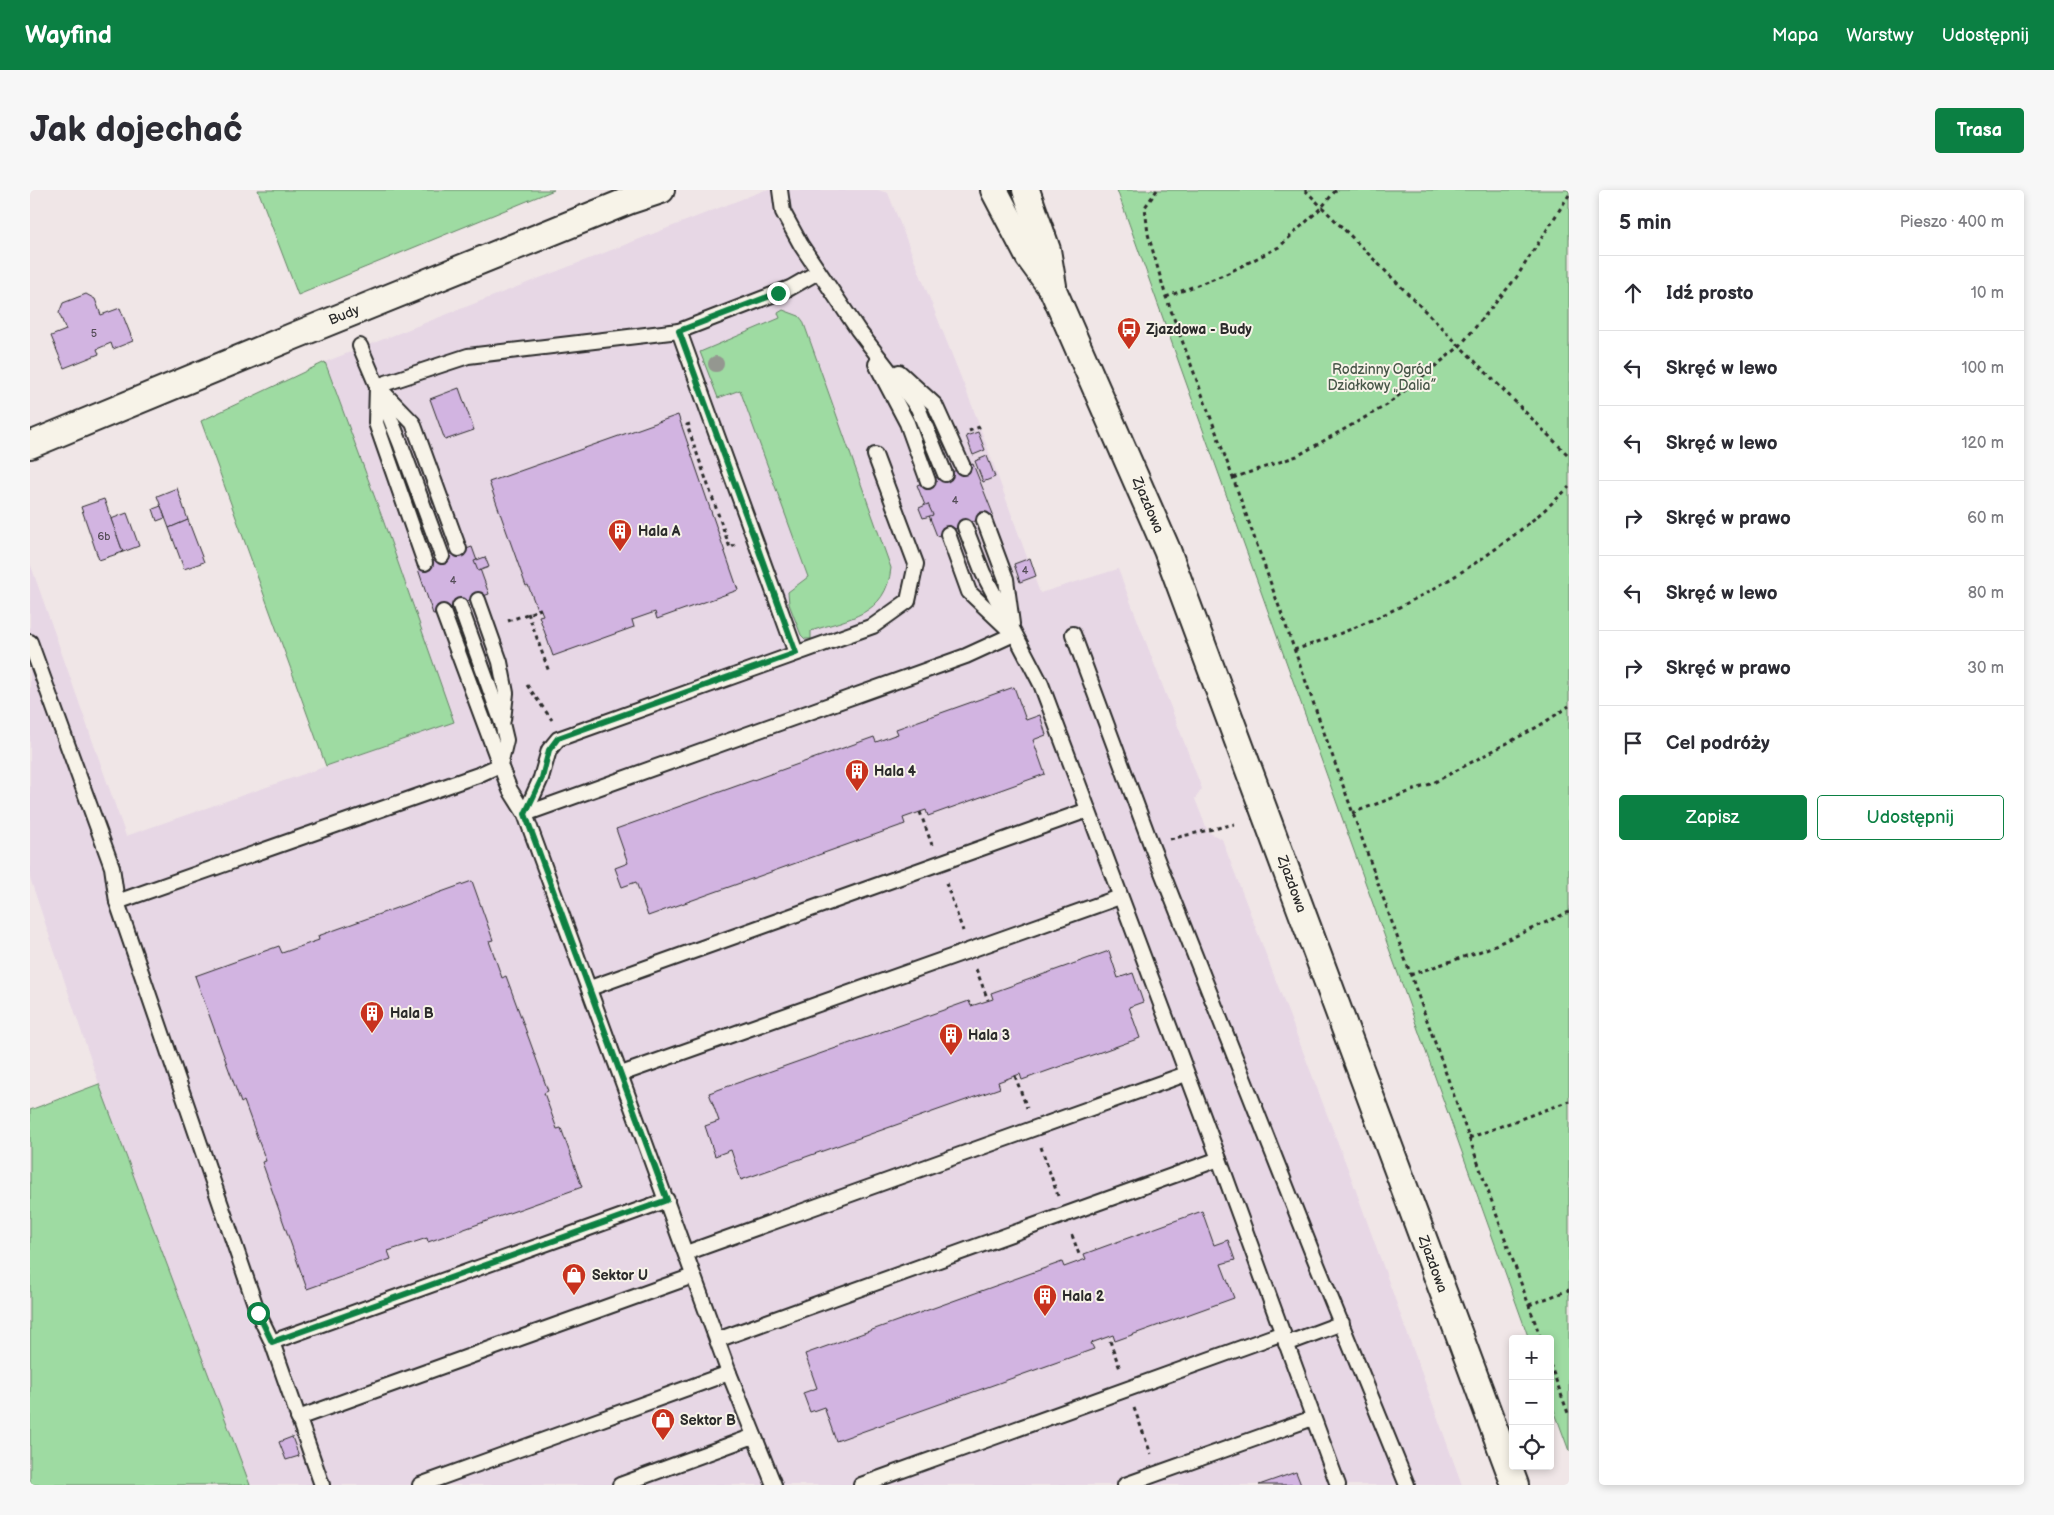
<!DOCTYPE html>
<html lang="pl">
<head>
<meta charset="utf-8">
<style>
  :root { --surface:#fff; --page:#f7f7f7; --text:#2b2b33; --muted:#7c7c81; --line:#e1e1e2; --accent:#0b8043 }
  body { margin:0; font-family:"Balsamiq Sans",sans-serif; background:var(--page); color:var(--text) }
  .controls { position:absolute; right:15px; bottom:15px; display:grid; overflow:hidden; border-radius:5px; box-shadow:0 2px 8px #0003 }
  .controls button { width:45px; height:45px; display:grid; place-items:center; padding:0; border:0; border-bottom:1px solid var(--line); background:var(--surface); color:var(--text); font:25px sans-serif }
  .stop { position:absolute; width:15px; height:15px; margin:-11px; border:4px solid #0b8043; border-radius:50%; background:#fff }
  .stop.end { background:#0b8043; border-color:#fff; box-shadow:0 1px 5px #0008 }
  .list { margin:0; padding:0; list-style:none }
  h2 { display:flex; justify-content:space-between; align-items:center; height:65px; margin:0; padding:0 20px; font-size:21px }
  h2 small { font-size:16px; font-weight:400; color:var(--muted) }
  .list li { display:grid; grid-template-columns:32px 1fr auto; gap:15px; align-items:center; box-sizing:border-box; height:75px; padding:0 20px; border-top:1px solid var(--line) }
  .list b { display:block; font-size:19px; white-space:nowrap }
  .list em { font-size:16px; font-style:normal; color:var(--muted) }
  .actions { display:flex; gap:10px; padding:15px 20px }
  .actions a { flex:1; padding:11px 0; border:1px solid var(--accent); border-radius:5px; text-align:center; font-size:18px; color:var(--accent) }
  .actions .main { background:var(--accent); color:#fff }
  .icon { flex:none; width:28px; height:28px; fill:none; stroke:currentColor; stroke-width:2; stroke-linecap:round; stroke-linejoin:round }
  .map { position:relative; flex:none; width:1539px; height:1295px; overflow:hidden; border-radius:5px }
  header { display:flex; align-items:center; gap:30px; box-sizing:border-box; height:70px; padding:0 25px; background:var(--accent); color:#fff }
  header strong { font-size:24px }
  nav { display:flex; gap:28px; margin-inline-start:auto; font-size:18px }
  .intro { display:flex; align-items:center; justify-content:space-between; box-sizing:border-box; height:120px; padding:0 30px }
  h1 { margin:0; font-size:35px }
  .button { padding:12px 22px; border-radius:5px; background:var(--accent); color:#fff; font-size:18px; font-weight:700 }
  main { display:flex; gap:30px; padding:0 30px }
  aside { flex:1; background:var(--surface); border-radius:5px; box-shadow:0 2px 8px #0003 }
  .map>svg:first-child { display:block }
  .built { fill:#e7d7e5 }
  .green { fill:#9edba2; stroke:#648366 }
  .building { fill:#d2b4e1; stroke:#2b2b2b }
  .lines { fill:none; stroke-linecap:round; stroke-linejoin:round }
  .lane-casing { stroke:#2b2b2b; stroke-width:18 }
  .street-casing { stroke:#2b2b2b; stroke-width:30 }
  .path { stroke:#2b2b2b; stroke-width:3; stroke-dasharray:4 4; stroke-linecap:butt }
  .lane { stroke:#f7f3e8; stroke-width:14 }
  .street { stroke:#f7f3e8; stroke-width:26 }
  .tree { fill:#949790 }
  .route { stroke:#0b8043; stroke-width:6 }
  .labels { text-anchor:middle; dominant-baseline:central; stroke-width:4; stroke-linejoin:round; paint-order:stroke }
  .number-label { font-size:11px; fill:#554d58 }
  .street-label { font-size:14px; fill:#2b2b2b; stroke:#f7f3e8 }
  .poi-label { font-size:14px; font-weight:bold; fill:#2b2b2b; stroke:#f7f3e8; text-anchor:start }
  .park-label { font-size:14px; fill:#485749; stroke:#f7f3e8 }
</style>
</head>
<body>
<header>
<strong>Wayfind</strong>
<nav><a>Mapa</a><a>Warstwy</a><a>Udostępnij</a></nav>
</header>
<div class="intro"><h1>Jak dojechać</h1><a class="button">Trasa</a></div>
<main>
<div class="map">
<svg width="1539" height="1295" viewBox="0 0 1539 1295">
  <rect width="100%" height="100%" fill="#f0e6e7"/>
  <filter id="ink" filterUnits="userSpaceOnUse"><feTurbulence type="fractalNoise" baseFrequency=".02" numOctaves="2"/><feDisplacementMap in="SourceGraphic" scale="10" xChannelSelector="R" yChannelSelector="G"/><feConvolveMatrix kernelMatrix="1 2 1 2 8 2 1 2 1" color-interpolation-filters="sRGB"/></filter>
  <g filter="url(#ink)">
    <path class="built" d="M735,0H848L858,3L943,218L1010,403L1088,379L1172,599L1165,609L1178,642L1192,649L1196,660L1321,987L1432,1295H213L141,1091L69,894L0,688V373L96,646L423,532L352,327L295,172Z"/>
    <g class="green">
      <path d="M228,0H524L268,105Z"/>
      <path d="M1087,0H1539V1261L1520,1209V1149H1499Z"/>
      <path d="M753,120L769,126L773,131L861,378C856,426 819,428 781,441V449H775L771,445L759,414L758,402L778,387L710,200L688,208L670,162L750,128L748,123Z"/>
      <path d="M295,172L352,327L424,532L296,576L171,231Z"/>
      <path d="M69,894L220,1295H0V920Z"/>
    </g>
    <g class="building">
      <path d="M56,104L65,109L71,125L90,118L103,151L83,159L81,153L67,159L69,164L34,178L21,146L36,140L29,123L33,113Z"/>
      <path d="M429,198L444,240L415,250L400,209Z"/>
      <path d="M648,225L708,400L627,429L625,422L602,430L604,437L523,466L509,426L513,425L510,418L507,419L498,395L496,396L459,292Z"/>
      <path d="M948,242L955,260L943,265L936,246Z"/>
      <path d="M957,266L965,287L953,292L945,271Z"/>
      <path d="M943,274L963,324L907,346L887,295Z"/>
      <path d="M147,298L158,330L139,338L127,306Z"/>
      <path d="M74,309L93,362L69,370L51,317Z"/>
      <path d="M898,314L903,325L893,328L889,318Z"/>
      <path d="M131,316L135,328L127,331L123,319Z"/>
      <path d="M97,323L109,356L93,362L81,329Z"/>
      <path d="M158,330L174,372L154,379L139,338Z"/>
      <path d="M442,357L459,404L403,424L387,376Z"/>
      <path d="M455,367L459,377L448,381L444,371Z"/>
      <path d="M1000,368L1006,386L990,392L984,374Z"/>
      <path d="M984,497L996,530L1010,525L1016,545L1003,550L1015,584L898,626L896,620L873,628L875,634L618,726L606,692L592,697L585,678L598,673L586,639L844,547L846,552L862,546L868,544L866,539Z"/>
      <path d="M442,691L463,750L459,751L472,788L476,786L518,901L514,903L527,939L531,938L552,997L398,1052L397,1048L358,1061L361,1069L277,1099L232,972L236,971L214,911L211,913L165,786L249,756L252,763L289,750L288,746Z"/>
      <path d="M1079,761L1088,788L1103,783L1113,812L1099,817L1110,848L992,890L990,884L968,892L970,898L711,990L701,960L685,966L675,936L689,931L679,903L939,811L941,816L963,809L961,803Z"/>
      <path d="M1172,1021L1184,1055L1198,1050L1205,1070L1191,1074L1204,1108L1085,1151L1083,1145L1061,1153L1064,1159L806,1251L794,1217L780,1222L773,1203L787,1198L775,1164L1032,1072L1034,1077L1056,1069L1054,1064Z"/>
      <path d="M262,1247L269,1266L256,1270L249,1252Z"/>
      <path d="M1266,1282L1271,1295H1229Z"/>
    </g>
    <g class="lines">
      <g class="lane-casing">
        <g id="lane">
          <path d="M750,0L753,22L771,55L828,140L888,218L915,284"/>
          <path d="M649,141L760,98L788,82"/>
          <path d="M330,156L347,196L346,233L395,373"/>
          <path d="M846,174L877,233L898,291"/>
          <path d="M869,182L905,215L933,277"/>
          <path d="M347,196L438,166L649,141L766,463"/>
          <path d="M347,196L383,233L429,359"/>
          <path d="M350,203L371,255L412,366"/>
          <path d="M954,330L976,389L982,434"/>
          <path d="M935,337L953,383L1011,494L1189,969L1308,1295"/>
          <path d="M918,344L939,402L976,437"/>
          <path d="M448,410L470,472L476,503L473,530"/>
          <path d="M413,422L470,575L480,600L495,624L936,466L984,444"/>
          <path d="M1043,444L1122,657L1284,1067L1377,1295"/>
          <path d="M0,452L82,677L87,712"/>
          <path d="M560,798L1058,620"/>
          <path d="M591,884L1090,707"/>
          <path d="M656,1063L1156,884"/>
          <path d="M687,1150L1189,969"/>
          <path d="M242,1152L637,1010"/>
          <path d="M1256,1154L1312,1133"/>
          <path d="M268,1228L663,1086"/>
          <path d="M292,1295L242,1152L228,1123L87,712L448,585L470,575L476,550L472,533L430,416"/>
          <path d="M390,1295L699,1183"/>
          <path d="M590,1295L724,1246"/>
          <path d="M744,1295L699,1183L495,624L511,588L519,560L528,549L843,436L878,411L886,374L845,265"/>
          <path d="M831,1295L1253,1143"/>
          <path d="M1095,1295L1283,1228"/>
        </g>
      </g>
      <g class="street-casing">
        <g id="street">
          <path d="M964,0L999,67L1023,100L1137,360L1485,1295"/>
          <path d="M996,0L1017,60L1023,96"/>
          <path d="M0,255L264,146L598,11L631,0"/>
        </g>
      </g>
      <g class="path">
        <path d="M1127,0L1115,17L1118,44L1136,107L1203,288L1511,1149"/>
        <path d="M1275,0L1539,266"/>
        <path d="M1136,107L1196,84L1249,57L1292,17L1306,0"/>
        <path d="M660,234L657,235L700,358L705,355"/>
        <path d="M939,241L952,236"/>
        <path d="M1203,288L1267,266L1357,215L1429,157L1486,88L1539,5"/>
        <path d="M498,423L519,482"/>
        <path d="M478,431L511,419"/>
        <path d="M1264,460C1366,427 1463,372 1539,297"/>
        <path d="M497,495L522,530"/>
        <path d="M890,622L902,655"/>
        <path d="M1322,623L1403,593L1509,536L1539,516"/>
        <path d="M1140,649L1205,634"/>
        <path d="M916,693L933,741"/>
        <path d="M946,779L958,810"/>
        <path d="M1380,785L1454,760L1539,722"/>
        <path d="M985,886L997,918"/>
        <path d="M1439,948L1539,911"/>
        <path d="M1011,957L1028,1006"/>
        <path d="M1042,1045L1050,1067"/>
        <path d="M1499,1115L1539,1100"/>
        <path d="M1080,1151L1090,1179"/>
        <path d="M1520,1174L1539,1226"/>
        <path d="M1104,1218L1121,1264"/>
      </g>
      <use href="#lane" class="lane"/>
      <use href="#street" class="street"/>
    </g>
    <circle class="tree" cx="686" cy="174" r="8"/>
  </g>
  <g class="lines" filter="url(#ink)">
    <path class="route" d="M228,1123L242,1152L637,1010L495,624L512,588L519,560L528,548L766,463L649,141L748,103"/>
  </g>
  <defs>
    <g id="bus-pin" transform="scale(1.25)"><path d="M0 17L-7.5 6A9.5 9.5 0 1 1 7.5 6Z" fill="#c8321e" stroke="#f7f3e8"/><path d="M-5-6H5V4H4V6H2V4H-2V6H-4V4H-5ZM-3.5-4V0h7V-4ZM-3.5 1.2v1.5H-2V1.2ZM2 1.2v1.5H3.5V1.2Z" fill="#fff"/></g>
    <g id="building-pin" transform="scale(1.25)"><path d="M0 17L-7.5 6A9.5 9.5 0 1 1 7.5 6Z" fill="#c8321e" stroke="#f7f3e8"/><path d="M-4-6H4V6H1V3H-1V6H-4ZM-2.5-4.3h1.7v1.8h-1.7ZM.8-4.3h1.7v1.8H.8ZM-2.5-1h1.7V.8h-1.7ZM.8-1h1.7V.8H.8Z" fill="#fff"/></g>
    <g id="shop-pin" transform="scale(1.25)"><path d="M0 17L-7.5 6A9.5 9.5 0 1 1 7.5 6Z" fill="#c8321e" stroke="#f7f3e8"/><path d="M-5-2.5h2.3a2.7 3.5 0 0 1 5.4 0H5L5.5 6h-11ZM-1.5-2.5h3a1.5 2.3 0 0 0-3 0Z" fill="#fff"/></g>
  </defs>
  <g fill-rule="evenodd">
    <use href="#bus-pin" x="1099" y="139"/>
    <use href="#building-pin" x="590" y="341"/>
    <use href="#building-pin" x="827" y="581"/>
    <use href="#building-pin" x="342" y="823"/>
    <use href="#building-pin" x="921" y="845"/>
    <use href="#shop-pin" x="544" y="1085"/>
    <use href="#building-pin" x="1015" y="1106"/>
    <use href="#shop-pin" x="633" y="1230"/>
  </g>
  <g class="labels">
    <g class="number-label">
      <text x="64" y="143">5</text>
      <text x="925" y="310">4</text>
      <text x="74" y="346">6b</text>
      <text x="995" y="380">4</text>
      <text x="423" y="390">4</text>
    </g>
    <g class="street-label">
      <text transform="translate(314 125) rotate(-22)">Budy</text>
      <text transform="translate(1118 315) rotate(67)">Zjazdowa</text>
      <text transform="translate(1262 694) rotate(70)">Zjazdowa</text>
      <text transform="translate(1403 1074) rotate(70)">Zjazdowa</text>
    </g>
    <g class="poi-label">
      <text x="1116" y="139">Zjazdowa - Budy</text>
      <text x="608" y="341">Hala A</text>
      <text x="844" y="581">Hala 4</text>
      <text x="360" y="823">Hala B</text>
      <text x="938" y="845">Hala 3</text>
      <text x="562" y="1085">Sektor U</text>
      <text x="1032" y="1106">Hala 2</text>
      <text x="650" y="1230">Sektor B</text>
    </g>
    <g class="park-label">
      <text x="1352" y="179">Rodzinny Ogród<tspan x="1352" dy="16">Działkowy „Dalia”</tspan></text>
    </g>
  </g>
</svg>
<div class="controls">
<button>+</button>
<button>−</button>
<button><svg class="icon" aria-label="locate" viewBox="0 0 24 24"><circle cx="12" cy="12" r="6"/><path d="M12 2v4M12 18v4M2 12h4M18 12h4"/></svg></button>
</div>
<div class="stop" style="left:228px;top:1123px"></div>
<div class="stop end" style="left:748px;top:103px"></div>
</div>
<aside>
<h2>5 min<small>Pieszo · 400 m</small></h2>
<ul class="list">
<li><svg class="icon" aria-label="ahead" viewBox="0 0 24 24"><path d="M12 20V5M6 11l6-6 6 6"/></svg><div><b>Idź prosto</b></div><em>10 m</em></li>
<li><svg class="icon" aria-label="left" viewBox="0 0 24 24"><path d="M17 20v-9H6M10 6l-5 5 5 5"/></svg><div><b>Skręć w lewo</b></div><em>100 m</em></li>
<li><svg class="icon" aria-label="left" viewBox="0 0 24 24"><path d="M17 20v-9H6M10 6l-5 5 5 5"/></svg><div><b>Skręć w lewo</b></div><em>120 m</em></li>
<li><svg class="icon" aria-label="right" viewBox="0 0 24 24"><path d="M7 20v-9h11M14 6l5 5-5 5"/></svg><div><b>Skręć w prawo</b></div><em>60 m</em></li>
<li><svg class="icon" aria-label="left" viewBox="0 0 24 24"><path d="M17 20v-9H6M10 6l-5 5 5 5"/></svg><div><b>Skręć w lewo</b></div><em>80 m</em></li>
<li><svg class="icon" aria-label="right" viewBox="0 0 24 24"><path d="M7 20v-9h11M14 6l5 5-5 5"/></svg><div><b>Skręć w prawo</b></div><em>30 m</em></li>
<li><svg class="icon" aria-label="arrive" viewBox="0 0 24 24"><path d="M6 21V4h12l-3 4 3 4H6"/></svg><div><b>Cel podróży</b></div></li>
</ul>
<div class="actions"><a class="main">Zapisz</a><a>Udostępnij</a></div>
</aside>
</main>
</body>
</html>
